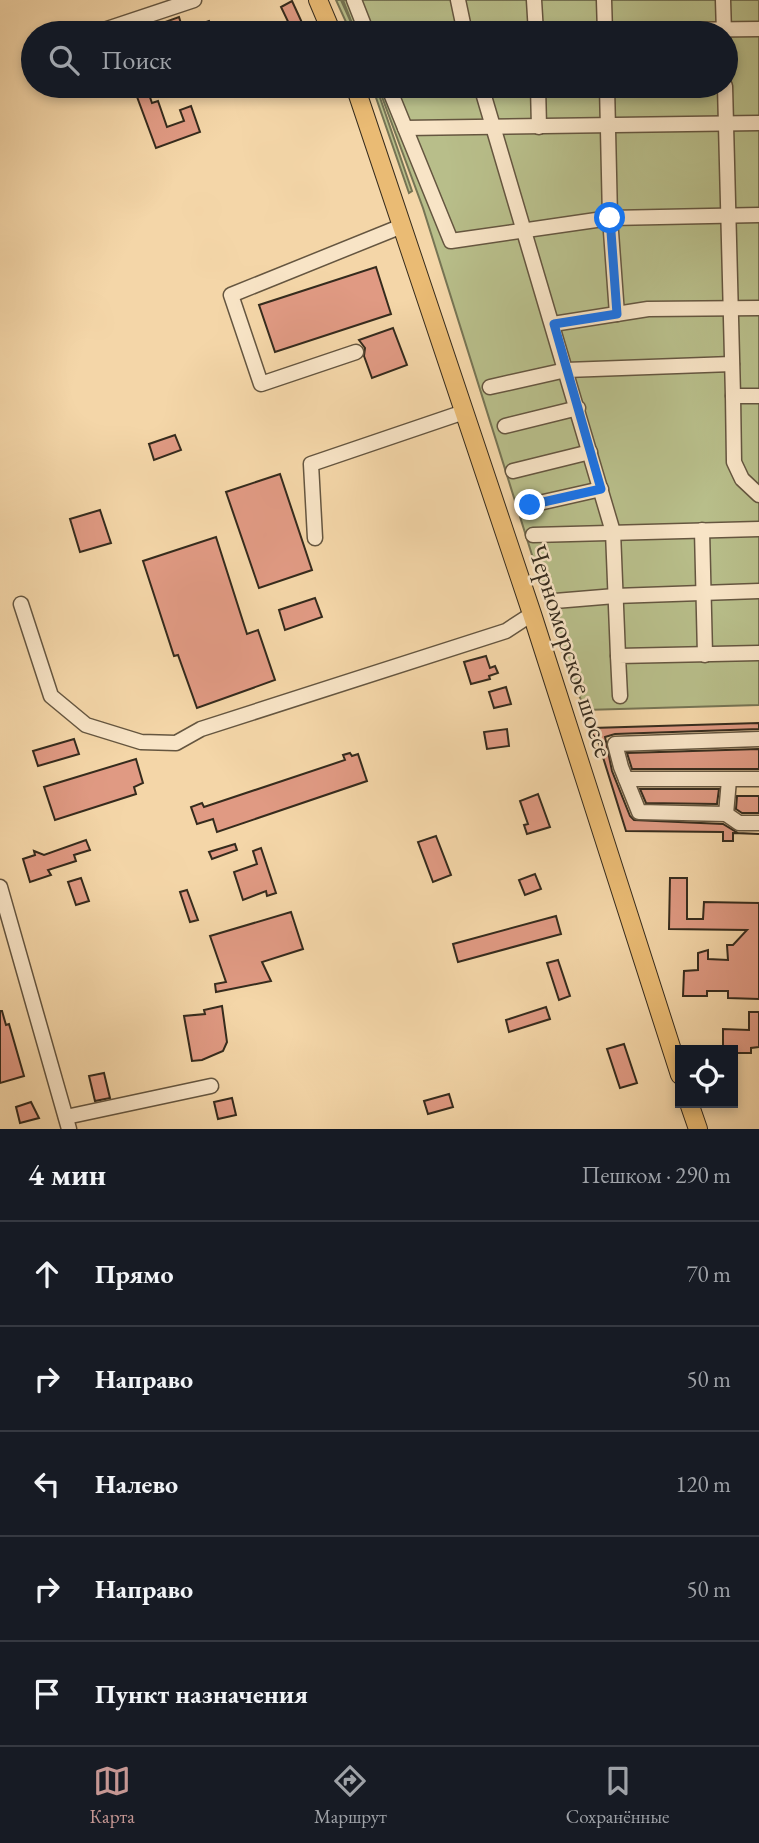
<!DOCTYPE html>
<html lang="ru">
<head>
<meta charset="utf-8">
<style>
  :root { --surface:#171b24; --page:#20242c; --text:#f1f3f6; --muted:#9ea1a6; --line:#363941; --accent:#c59692 }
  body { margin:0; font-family:"EB Garamond",serif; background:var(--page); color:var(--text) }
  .controls { position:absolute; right:21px; bottom:21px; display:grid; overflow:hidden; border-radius:0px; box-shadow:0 4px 10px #0003 }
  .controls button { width:63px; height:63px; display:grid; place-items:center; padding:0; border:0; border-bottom:2px solid var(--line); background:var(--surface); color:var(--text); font:35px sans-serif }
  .stop { position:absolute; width:21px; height:21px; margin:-16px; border:5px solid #1a73e8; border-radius:50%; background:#fff }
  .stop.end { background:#1a73e8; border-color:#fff; box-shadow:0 2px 7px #0008 }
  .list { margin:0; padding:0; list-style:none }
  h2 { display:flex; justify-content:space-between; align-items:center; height:91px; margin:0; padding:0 28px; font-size:30px }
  h2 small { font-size:23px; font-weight:400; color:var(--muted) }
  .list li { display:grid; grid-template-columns:46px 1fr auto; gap:21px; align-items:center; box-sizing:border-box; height:105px; padding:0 28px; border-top:2px solid var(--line) }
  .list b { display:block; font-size:26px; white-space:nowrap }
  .list em { font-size:23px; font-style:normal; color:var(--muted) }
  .icon { flex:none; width:38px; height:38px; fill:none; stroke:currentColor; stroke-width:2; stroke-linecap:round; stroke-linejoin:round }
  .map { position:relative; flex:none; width:759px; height:1129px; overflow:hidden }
  .search { position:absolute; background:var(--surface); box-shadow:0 4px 10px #0003; left:21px; right:21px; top:21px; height:77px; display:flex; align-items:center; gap:18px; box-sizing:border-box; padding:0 24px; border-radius:38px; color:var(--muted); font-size:26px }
  .sheet { height:616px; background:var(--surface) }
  nav { display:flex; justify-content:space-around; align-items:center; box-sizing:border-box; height:98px; border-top:2px solid var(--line); background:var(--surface); font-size:19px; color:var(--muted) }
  nav a { display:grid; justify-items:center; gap:4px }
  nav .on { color:var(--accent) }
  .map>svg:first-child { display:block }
  .green { fill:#b8be8a; stroke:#767454; stroke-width:2 }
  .building { fill:#e09a83; stroke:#352b1d; stroke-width:2 }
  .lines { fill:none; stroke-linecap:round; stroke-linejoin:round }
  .minor-casing { stroke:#655640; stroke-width:17 }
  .major-casing { stroke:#352b1d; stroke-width:20 }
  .minor { stroke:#f8e4c6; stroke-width:14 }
  .major { stroke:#eabb74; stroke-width:18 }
  .route { stroke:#1a73e8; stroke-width:9 }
  .labels { text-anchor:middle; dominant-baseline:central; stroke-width:5; stroke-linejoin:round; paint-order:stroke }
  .street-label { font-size:26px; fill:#352b1d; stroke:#f8e4c6 }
</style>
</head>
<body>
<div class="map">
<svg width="759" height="1129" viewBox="0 0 759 1129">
  <rect width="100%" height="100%" fill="#f4d6a8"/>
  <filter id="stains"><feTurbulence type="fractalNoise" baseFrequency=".00286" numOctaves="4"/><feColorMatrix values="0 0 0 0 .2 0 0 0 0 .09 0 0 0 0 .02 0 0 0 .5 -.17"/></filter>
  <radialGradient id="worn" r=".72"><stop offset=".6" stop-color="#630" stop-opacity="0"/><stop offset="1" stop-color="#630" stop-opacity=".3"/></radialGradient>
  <g class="green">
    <path d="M336,0H341L355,31L343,0H759V705L585,710L565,660L423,208L378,86H726V33H351Z"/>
    <path d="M372,86H376L412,191L409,193Z"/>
  </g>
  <g class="building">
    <path d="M292,1L304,27L293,32L281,7Z"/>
    <path d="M179,17L183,30L209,21L213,33H153L151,27Z"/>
    <path d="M133,86H146L152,103L158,101L167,127L184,121L180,110L191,106L200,132L156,148Z"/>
    <path d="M376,267L391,314L275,352L259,305Z"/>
    <path d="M393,328L407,365L372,378L364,356L365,348L359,340Z"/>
    <path d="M175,435L181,450L154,460L149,444Z"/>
    <path d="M280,474L312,570L259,588L226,492Z"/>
    <path d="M100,510L111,543L80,552L70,519Z"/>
    <path d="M216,537L247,634L258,630L275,680L197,708L178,655L174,656L143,561Z"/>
    <path d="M315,598L322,617L285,630L279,610Z"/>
    <path d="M486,656L490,668L495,666L498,673L489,676L490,679L471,684L464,662Z"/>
    <path d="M506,687L511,704L494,708L489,692Z"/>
    <path d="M759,723V729L615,734L605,737L612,771L630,816L634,820L723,824L738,833L759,834L733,833V841H723V832L626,831L597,738L593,735L592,728Z"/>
    <path d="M507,729L509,746L487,749L484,732Z"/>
    <path d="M74,739L79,754L38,766L33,751Z"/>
    <path d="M759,749V769H632L627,753Z"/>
    <path d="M350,753L352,756L358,754L367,781L217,832L213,819L197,824L191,807L202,803L204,807L345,760L343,755Z"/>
    <path d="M136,759L143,783L134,787L136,794L55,820L44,787Z"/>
    <path d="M640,789H719L717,804L646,803Z"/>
    <path d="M538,794L550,827L527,834L524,825L528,824L520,801Z"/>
    <path d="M737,796H759V813H742L736,809Z"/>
    <path d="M436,836L451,875L433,882L418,842Z"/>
    <path d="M86,840L90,850L74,855L76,861L48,870L51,875L30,882L23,859L35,855L34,851L44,855Z"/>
    <path d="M235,844L237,850L212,859L209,852Z"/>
    <path d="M261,848L276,893L267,896L266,891L243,900L234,872L257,864L253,851Z"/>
    <path d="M535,874L541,889L525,895L519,880Z"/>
    <path d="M81,878L89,901L76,905L68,882Z"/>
    <path d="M670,878H687V919H703L704,902L759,903V999L728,998V991H707V996H683L684,971L698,970V953L708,950V959L728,960L727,945H733L747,930L669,929Z"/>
    <path d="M187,890L198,920L190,922L180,892Z"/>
    <path d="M291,912L303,949L262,962L271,981L216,992L215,984L226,982L210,936Z"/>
    <path d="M556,916L561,934L458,962L453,944Z"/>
    <path d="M558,960L570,996L559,1000L547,963Z"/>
    <path d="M222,1006L227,1042L223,1051L202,1060L192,1061L184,1016L205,1014L204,1010Z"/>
    <path d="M546,1007L550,1019L509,1032L506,1020Z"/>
    <path d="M0,1011H2L6,1025L9,1024L24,1076L0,1083Z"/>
    <path d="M749,1012H759V1047L751,1048V1053H733V1050H723V1029L749,1030Z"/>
    <path d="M624,1044L637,1083L620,1088L607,1049Z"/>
    <path d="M104,1073L110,1098L95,1101L89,1076Z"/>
    <path d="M449,1094L453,1107L428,1114L424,1101Z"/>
    <path d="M232,1098L236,1115L218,1119L214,1102Z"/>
    <path d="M31,1102L39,1118L20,1123L16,1107Z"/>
  </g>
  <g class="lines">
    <g class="minor-casing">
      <g id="minor">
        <path d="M354,0L367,33"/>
        <path d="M458,0L465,33"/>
        <path d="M534,0L536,33"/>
        <path d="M604,0L605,33"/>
        <path d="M723,0L724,33"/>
        <path d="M95,33L194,0"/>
        <path d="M413,33L759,29"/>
        <path d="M388,86L451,241L610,218L759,215"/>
        <path d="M481,86L613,532L618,656"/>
        <path d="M538,86L539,127"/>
        <path d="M607,86L610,218L617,314"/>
        <path d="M725,86L733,396"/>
        <path d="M405,128L759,123"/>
        <path d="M553,324L648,309L759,308"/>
        <path d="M356,352L261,384L231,295L402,226"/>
        <path d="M490,387L566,370L732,364"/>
        <path d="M759,396H733L734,462L742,479L759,495"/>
        <path d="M505,426L578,408"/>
        <path d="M513,471L590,452"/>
        <path d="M530,505L601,489"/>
        <path d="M702,530L705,655"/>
        <path d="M533,535L759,529"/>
        <path d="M315,538L311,464L464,412"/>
        <path d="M555,601L615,596L759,591"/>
        <path d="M21,604L51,696L86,725L141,742L176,743L201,729L506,631L532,614"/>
        <path d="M620,696L618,656L759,653"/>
        <path d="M759,739L615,744L621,767L639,812L726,814L739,823H759"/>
        <path d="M626,779H759"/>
        <path d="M726,814L729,780"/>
        <path d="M0,887L69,1129"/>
        <path d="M66,1117L211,1086"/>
      </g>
    </g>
    <g class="major-casing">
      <g id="major">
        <path d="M318,0L332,33"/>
        <path d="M355,86L532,614L680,1075"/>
        <path d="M689,1103L698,1129"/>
      </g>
    </g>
    <use href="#minor" class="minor"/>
    <use href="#major" class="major"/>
  </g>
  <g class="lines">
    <path class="route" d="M530,505L601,489L554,324L617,314L610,218"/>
  </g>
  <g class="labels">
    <g class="street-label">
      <text transform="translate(571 651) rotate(72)">Черноморское шоссе</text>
    </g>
  </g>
  <rect width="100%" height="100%" filter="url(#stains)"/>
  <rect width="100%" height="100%" fill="url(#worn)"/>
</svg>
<div class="controls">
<button><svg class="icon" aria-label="locate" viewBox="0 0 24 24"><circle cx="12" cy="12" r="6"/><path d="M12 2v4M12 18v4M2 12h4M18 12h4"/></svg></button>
</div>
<div class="stop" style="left:610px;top:218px"></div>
<div class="stop end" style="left:530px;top:505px"></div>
<div class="search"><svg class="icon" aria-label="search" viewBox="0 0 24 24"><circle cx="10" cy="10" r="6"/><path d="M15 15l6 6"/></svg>Поиск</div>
</div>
<section class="sheet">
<h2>4 мин<small>Пешком · 290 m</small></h2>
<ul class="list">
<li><svg class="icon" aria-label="ahead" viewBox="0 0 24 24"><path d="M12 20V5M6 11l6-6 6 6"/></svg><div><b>Прямо</b></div><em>70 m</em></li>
<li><svg class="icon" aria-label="right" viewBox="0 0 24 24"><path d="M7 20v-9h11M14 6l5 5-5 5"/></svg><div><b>Направо</b></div><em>50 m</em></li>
<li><svg class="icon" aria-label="left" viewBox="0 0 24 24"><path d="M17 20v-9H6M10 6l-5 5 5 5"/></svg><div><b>Налево</b></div><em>120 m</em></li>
<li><svg class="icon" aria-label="right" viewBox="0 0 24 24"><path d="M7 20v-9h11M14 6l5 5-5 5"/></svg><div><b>Направо</b></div><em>50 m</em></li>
<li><svg class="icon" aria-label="arrive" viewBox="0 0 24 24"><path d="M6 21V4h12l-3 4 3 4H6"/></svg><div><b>Пункт назначения</b></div></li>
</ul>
</section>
<nav>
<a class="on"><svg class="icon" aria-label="map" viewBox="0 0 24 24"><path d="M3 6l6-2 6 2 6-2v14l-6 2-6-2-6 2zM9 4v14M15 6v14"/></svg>Карта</a>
<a><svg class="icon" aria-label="directions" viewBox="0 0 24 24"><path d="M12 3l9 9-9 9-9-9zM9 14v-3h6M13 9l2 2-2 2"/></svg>Маршрут</a>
<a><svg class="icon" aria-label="saved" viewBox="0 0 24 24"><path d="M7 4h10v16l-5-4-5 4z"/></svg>Сохранённые</a>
</nav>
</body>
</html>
